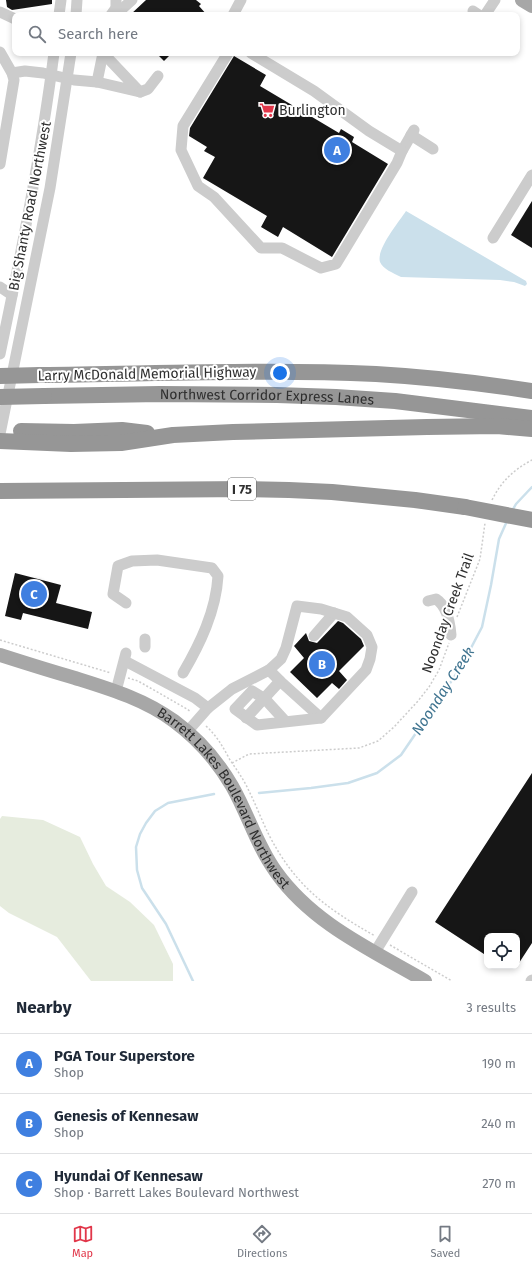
<!DOCTYPE html>
<html lang="en">
<head>
<meta charset="utf-8">
<style>
  :root { --surface:#fff; --page:#f2f2f3; --text:#1f2937; --muted:#747a83; --line:#e0e1e3; --accent:#e1374a }
  body { margin:0; font-family:"Fira Sans",sans-serif; background:var(--page); color:var(--text) }
  .controls { position:absolute; right:12px; bottom:12px; display:grid; overflow:hidden; border-radius:8px; box-shadow:0 2px 6px #0003 }
  .controls button { width:36px; height:36px; display:grid; place-items:center; padding:0; border:0; border-bottom:1px solid var(--line); background:var(--surface); color:var(--text); font:20px sans-serif }
  .you { position:absolute; left:280px; top:373px; width:14px; height:14px; margin:-10px; border:3px solid #fff; border-radius:50%; background:#1a73e8; box-shadow:0 0 0 6px #1a73e833 }
  .badge { display:grid; place-items:center; width:26px; height:26px; border-radius:50%; background:var(--accent); color:#fff; font-size:13px; font-weight:700 }
  .pin { position:absolute; translate:-50% -50%; border:2px solid #fff; box-shadow:0 1px 4px #0006 }
  .list { margin:0; padding:0; list-style:none }
  h2 { display:flex; justify-content:space-between; align-items:center; height:52px; margin:0; padding:0 16px; font-size:17px }
  h2 small { font-size:13px; font-weight:400; color:var(--muted) }
  .list li { display:grid; grid-template-columns:26px 1fr auto; gap:12px; align-items:center; box-sizing:border-box; height:60px; padding:0 16px; border-top:1px solid var(--line) }
  .list b { display:block; font-size:15px; white-space:nowrap }
  .list p { margin:0; font-size:13px; white-space:nowrap; color:var(--muted) }
  .list em { font-size:13px; font-style:normal; color:var(--muted) }
  .icon { flex:none; width:22px; height:22px; fill:none; stroke:currentColor; stroke-width:2; stroke-linecap:round; stroke-linejoin:round }
  .map { position:relative; flex:none; width:532px; height:981px; overflow:hidden }
  .search { position:absolute; background:var(--surface); box-shadow:0 2px 6px #0003; left:12px; right:12px; top:12px; height:44px; display:flex; align-items:center; gap:10px; box-sizing:border-box; padding:0 14px; border-radius:8px; color:var(--muted); font-size:15px }
  .sheet { height:232px; background:var(--surface) }
  nav { display:flex; justify-content:space-around; align-items:center; box-sizing:border-box; height:56px; border-top:1px solid var(--line); background:var(--surface); font-size:11px; color:var(--muted) }
  nav a { display:grid; justify-items:center; gap:2px }
  nav .on { color:var(--accent) }
  .map>svg:first-child { display:block }
  .green { fill:#e6ecde }
  .water { fill:#cbe0eb }
  .lines { fill:none; stroke-linecap:round; stroke-linejoin:round }
  .stream { stroke:#cbe0eb; stroke-width:2.5 }
  .building { fill:#161616 }
  .path { stroke:#ccc; stroke-width:1.5; stroke-dasharray:2 2; stroke-linecap:butt }
  .minor { stroke:#ccc; stroke-width:11 }
  .major { stroke:#a7a7a7; stroke-width:14 }
  .highway { stroke:#969696; stroke-width:16 }
  .highway-bridge { stroke:#969696; stroke-width:16 }
  .labels { text-anchor:middle; dominant-baseline:central; stroke-width:4; stroke-linejoin:round; paint-order:stroke }
  .shield { fill:#fff; stroke:#6d6d6d; stroke-width:1 }
  .shield-label { font-size:13px; font-weight:bold; fill:#2f2f2f }
  .poi-label { font-size:14px; fill:#2f2f2f; stroke:#fff; text-anchor:start }
  .street-label { font-size:14px; fill:#2f2f2f; stroke:#fff }
  .water-label { font-size:15px; font-style:italic; fill:#3f7490; stroke:#fff }
</style>
</head>
<body>
<div class="map">
<svg width="532" height="981" viewBox="0 0 532 981">
  <rect width="100%" height="100%" fill="#fff"/>
  <path class="green" d="M2,816L43,820L80,837L93,864L106,886L130,902L154,925L173,964V981H91L57,937L9,913L0,906V819Z"/>
  <path class="water" d="M406,211L526,281L527,284L525,286L514,282L500,280L401,277C393,273 383,269 380,262C376,249 399,222 406,211Z"/>
  <g class="lines">
    <g class="stream">
      <path d="M512,511L516,504L532,487"/>
      <path d="M259,793L311,788L348,783L377,773L401,755L461,667L482,627L491,585L499,539L507,521"/>
      <path d="M193,981L166,924L142,888L137,870L136,847L140,834L146,823L155,811L168,803L214,794"/>
    </g>
  </g>
  <g class="building">
    <path d="M6,0H52V4L12,10L7,7Z"/>
    <path d="M146,0H196L201,4L199,6L207,15H130Z"/>
    <path d="M156,53H172L164,61Z"/>
    <path d="M234,56L266,75L260,86L339,133L341,129L354,137L352,142L388,164L332,257L283,227L278,237L261,227L267,216L203,178L215,157L204,151L207,147L189,136L190,128Z"/>
    <path d="M532,201V248L511,235Z"/>
    <path d="M15,573L61,585L56,603L92,612L88,629L23,613L21,620L5,616Z"/>
    <path d="M338,621L343,623L361,639L364,646L339,671L347,680L339,689L332,683L317,698L290,672L304,658L294,646L306,633L309,641L317,643Z"/>
    <path d="M532,773V943L517,966V936H487V956L435,922Z"/>
  </g>
  <g class="lines">
    <g class="path">
      <path d="M492,500C501,482 513,470 532,460"/>
      <path d="M457,617L480,559L485,523"/>
      <path d="M0,640L111,673"/>
      <path d="M128,678L138,681L187,709L191,712"/>
      <path d="M206,726C217,736 223,747 230,760C237,770 244,780 249,791C256,805 262,821 269,835C296,887 326,908 375,936"/>
      <path d="M232,763L249,754L359,748L378,741L394,727L418,701L429,687L439,670L449,643"/>
      <path d="M390,945L452,981"/>
    </g>
    <g class="minor">
      <path d="M116,8L122,9L132,0"/>
      <path d="M473,11L479,15"/>
      <path d="M0,12L15,19"/>
      <path d="M59,15L61,0"/>
      <path d="M76,15L77,0"/>
      <path d="M111,15L116,8V0"/>
      <path d="M233,15L241,0"/>
      <path d="M485,15L495,0"/>
      <path d="M0,52L12,73L14,80L0,164"/>
      <path d="M228,53L183,126L181,150L198,186L214,197L261,248H282L321,268L336,264L397,163L402,151L414,130"/>
      <path d="M251,53L314,91L369,131L402,151"/>
      <path d="M12,73L25,71L43,73L74,80L97,82L140,92L103,53"/>
      <path d="M97,82L103,53"/>
      <path d="M140,92L148,89L158,76"/>
      <path d="M411,135L433,149"/>
      <path d="M493,238L532,175"/>
      <path d="M0,287L12,295"/>
      <path d="M0,354C21,254 41,154 54,53"/>
      <path d="M0,434L50,188L71,53"/>
      <path d="M428,601L436,599C447,606 450,623 451,635"/>
      <path d="M126,603L113,594L118,566L132,561L157,560L212,568L218,576C216,611 200,644 183,673"/>
      <path d="M314,636L334,613"/>
      <path d="M145,647V639"/>
      <path d="M125,661L195,698L208,708L187,732"/>
      <path d="M280,681L321,718"/>
      <path d="M116,691L126,653"/>
      <path d="M208,708L232,689L269,670L281,659L286,648L297,606L321,609L347,617L367,635L372,647L370,659L366,670L321,718L257,725L235,709L252,691L265,699L286,722"/>
      <path d="M246,718L280,681L269,670"/>
      <path d="M375,952L412,892"/>
      <path d="M531,981L532,980"/>
    </g>
    <g class="major">
      <path d="M522,0L532,6"/>
      <path id="s1" d="M0,655C25,663 50,671 75,678C110,689 144,699 174,721C197,738 218,762 232,786C248,814 257,846 276,872C313,924 372,950 425,981"/>
    </g>
    <g class="highway">
      <path d="M40,375C152,374 264,369 376,374C428,377 480,383 532,391"/>
      <path id="s2" d="M44,396L160,394L277,395L336,397L395,401L532,418"/>
      <path d="M21,431L74,432L122,430L147,433"/>
      <path d="M0,441L71,444L121,443L173,435L233,432L427,427L497,426L532,429"/>
      <path d="M0,491L248,489L289,490L332,492L415,500L465,507"/>
    </g>
    <g class="highway-bridge">
      <path d="M0,376L40,375"/>
      <path d="M0,397L44,396"/>
      <path d="M465,507L532,520"/>
    </g>
  </g>
  <defs>
    <g id="supermarket-bare" transform="scale(1.2)"><path d="M-6-5.5h2.5l.6 2H6L4.5 2H-2.5L-4.4-4H-6ZM-1.5 3.2a1.3 1.3 0 1 0 .1 0ZM3 3.2a1.3 1.3 0 1 0 .1 0Z" fill="#e1374a" stroke="#fff" stroke-width="2.5" paint-order="stroke"/></g>
  </defs>
  <g fill-rule="evenodd">
    <use href="#supermarket-bare" x="267" y="110"/>
  </g>
  <g class="labels">
    <rect class="shield" x="228" y="478" width="28" height="22" rx="3"/>
    <g class="shield-label">
      <text x="242" y="489">I 75</text>
    </g>
    <g class="poi-label">
      <text x="279" y="110">Burlington</text>
    </g>
    <g class="street-label">
      <text transform="translate(30 206) rotate(-79)">Big Shanty Road Northwest</text>
      <text transform="translate(147 374) rotate(-1)">Larry McDonald Memorial Highway</text>
      <text stroke="none"><textPath href="#s2" startOffset="223">Northwest Corridor Express Lanes</textPath></text>
      <text transform="translate(448 613) rotate(-70)">Noonday Creek Trail</text>
      <text stroke="none"><textPath href="#s1" startOffset="279">Barrett Lakes Boulevard Northwest</textPath></text>
    </g>
    <g class="water-label">
      <text transform="translate(443 691) rotate(-57)">Noonday Creek</text>
    </g>
  </g>
</svg>
<div class="controls">
<button><svg class="icon" aria-label="locate" viewBox="0 0 24 24"><circle cx="12" cy="12" r="6"/><path d="M12 2v4M12 18v4M2 12h4M18 12h4"/></svg></button>
</div>
<div class="you"></div>
<div class="pin badge" style="left:337px;top:150px;background:#3f7fe0">A</div>
<div class="pin badge" style="left:322px;top:664px;background:#3f7fe0">B</div>
<div class="pin badge" style="left:34px;top:594px;background:#3f7fe0">C</div>
<div class="search"><svg class="icon" aria-label="search" viewBox="0 0 24 24"><circle cx="10" cy="10" r="6"/><path d="M15 15l6 6"/></svg>Search here</div>
</div>
<section class="sheet">
<h2>Nearby<small>3 results</small></h2>
<ul class="list">
<li><span class="badge" style="background:#3f7fe0">A</span><div><b>PGA Tour Superstore</b><p>Shop</p></div><em>190 m</em></li>
<li><span class="badge" style="background:#3f7fe0">B</span><div><b>Genesis of Kennesaw</b><p>Shop</p></div><em>240 m</em></li>
<li><span class="badge" style="background:#3f7fe0">C</span><div><b>Hyundai Of Kennesaw</b><p>Shop · Barrett Lakes Boulevard Northwest</p></div><em>270 m</em></li>
</ul>
</section>
<nav>
<a class="on"><svg class="icon" aria-label="map" viewBox="0 0 24 24"><path d="M3 6l6-2 6 2 6-2v14l-6 2-6-2-6 2zM9 4v14M15 6v14"/></svg>Map</a>
<a><svg class="icon" aria-label="directions" viewBox="0 0 24 24"><path d="M12 3l9 9-9 9-9-9zM9 14v-3h6M13 9l2 2-2 2"/></svg>Directions</a>
<a><svg class="icon" aria-label="saved" viewBox="0 0 24 24"><path d="M7 4h10v16l-5-4-5 4z"/></svg>Saved</a>
</nav>
</body>
</html>
